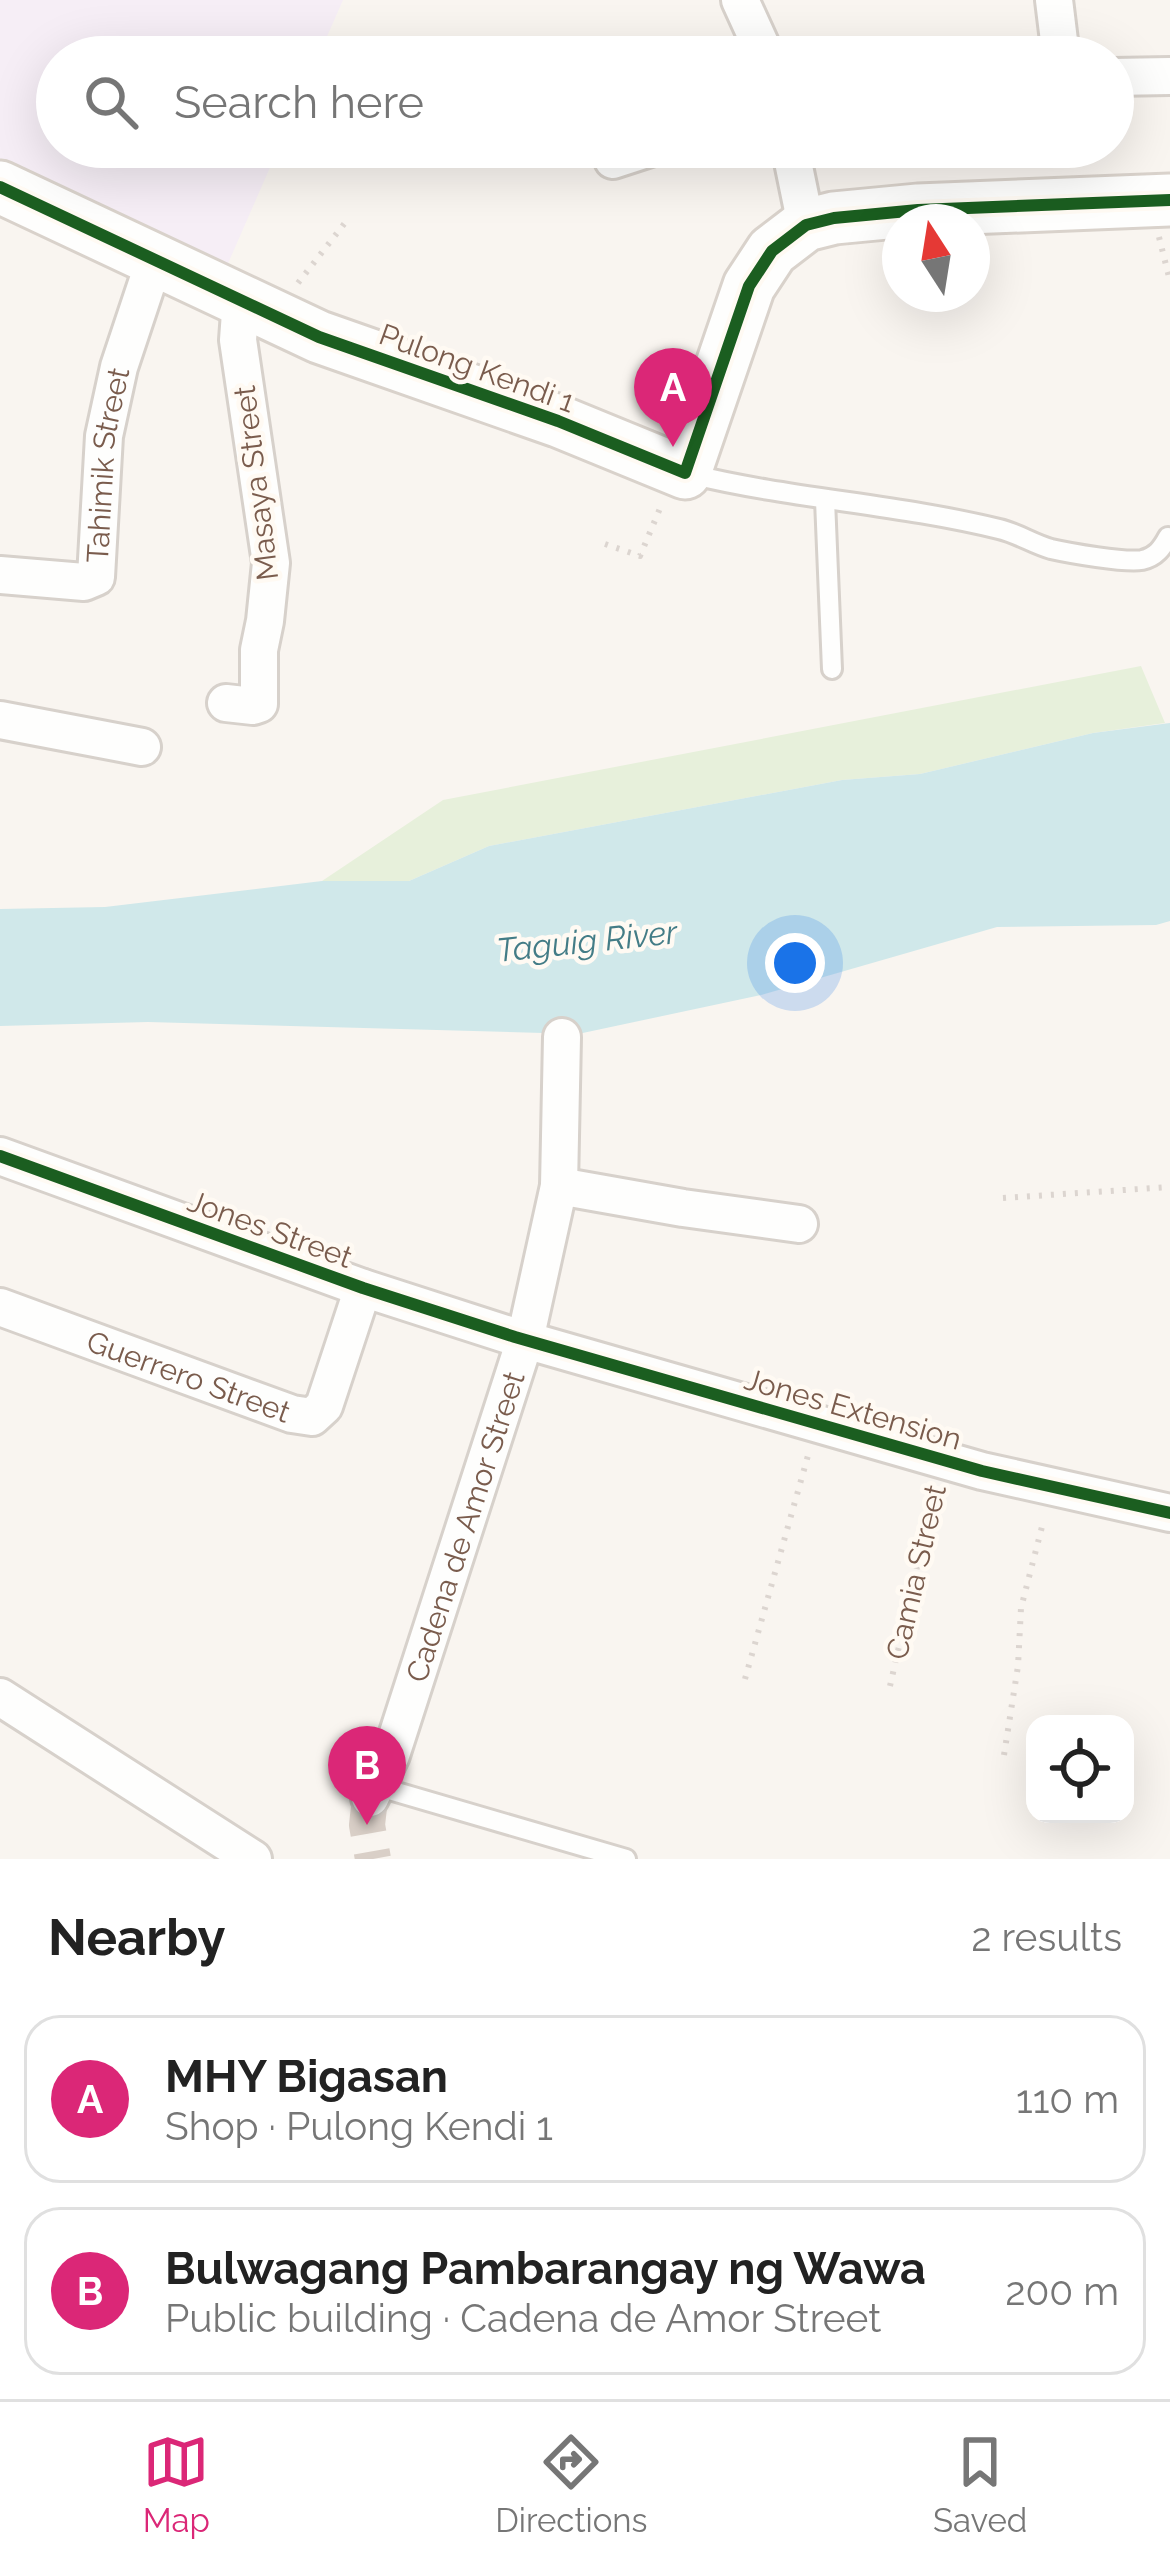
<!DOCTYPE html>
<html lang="en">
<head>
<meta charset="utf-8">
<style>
  :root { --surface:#fff; --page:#f6f6f6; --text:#222; --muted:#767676; --line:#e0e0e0; --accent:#db2777 }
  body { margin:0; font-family:Raleway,sans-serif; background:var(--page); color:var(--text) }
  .controls { position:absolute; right:36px; bottom:36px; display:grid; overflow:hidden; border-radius:24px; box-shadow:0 12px 48px #0002 }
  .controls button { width:108px; height:108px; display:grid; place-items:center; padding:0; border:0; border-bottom:3px solid var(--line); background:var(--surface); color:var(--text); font:60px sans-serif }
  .compass { position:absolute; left:882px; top:204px; width:108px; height:108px; border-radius:50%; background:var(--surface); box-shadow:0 12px 48px #0002; rotate:348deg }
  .you { position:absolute; left:795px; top:963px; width:42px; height:42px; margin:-30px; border:9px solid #fff; border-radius:50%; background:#1a73e8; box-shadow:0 0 0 18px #1a73e833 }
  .badge { display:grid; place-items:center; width:78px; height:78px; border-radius:50%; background:var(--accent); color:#fff; font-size:39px; font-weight:700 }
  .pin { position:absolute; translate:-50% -99px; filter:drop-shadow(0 3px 6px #0008) }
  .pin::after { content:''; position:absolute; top:63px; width:42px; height:36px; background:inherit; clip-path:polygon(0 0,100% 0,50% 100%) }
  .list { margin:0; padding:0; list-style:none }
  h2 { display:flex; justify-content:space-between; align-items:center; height:156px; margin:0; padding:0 48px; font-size:51px }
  h2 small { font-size:39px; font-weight:400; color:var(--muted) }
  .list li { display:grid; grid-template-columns:78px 1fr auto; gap:36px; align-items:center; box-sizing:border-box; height:168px; margin:0 24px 24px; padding:0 24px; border:3px solid var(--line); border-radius:36px }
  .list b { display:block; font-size:45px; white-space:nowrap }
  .list p { margin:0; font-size:39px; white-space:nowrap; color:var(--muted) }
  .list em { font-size:39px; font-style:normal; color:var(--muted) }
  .icon { flex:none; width:66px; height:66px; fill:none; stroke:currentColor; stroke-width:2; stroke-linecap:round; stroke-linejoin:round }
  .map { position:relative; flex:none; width:1170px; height:1859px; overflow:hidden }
  .search { position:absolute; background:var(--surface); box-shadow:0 12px 48px #0002; left:36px; right:36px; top:36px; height:132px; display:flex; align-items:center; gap:30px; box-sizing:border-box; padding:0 42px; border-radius:66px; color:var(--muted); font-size:45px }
  .sheet { height:540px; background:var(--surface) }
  nav { display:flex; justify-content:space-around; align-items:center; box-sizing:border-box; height:168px; border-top:3px solid var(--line); background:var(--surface); font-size:33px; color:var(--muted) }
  nav a { display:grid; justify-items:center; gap:6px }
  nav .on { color:var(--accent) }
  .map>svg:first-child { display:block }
  .education { fill:#f6eef6 }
  .green { fill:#e7f0db }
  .water { fill:#d0e8ea }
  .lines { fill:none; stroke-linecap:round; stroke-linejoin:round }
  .street-tunnel { stroke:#d9cfc7; stroke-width:36; stroke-dasharray:36 18; stroke-linecap:butt }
  .lane-casing { stroke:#d7d1cb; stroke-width:24 }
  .street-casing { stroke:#d7d1cb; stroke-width:42 }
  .secondary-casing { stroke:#d9d2cb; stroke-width:57 }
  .path { stroke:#dcd5d0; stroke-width:6; stroke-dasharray:3 9; stroke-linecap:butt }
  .lane { stroke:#fefefd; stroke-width:18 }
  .street { stroke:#fefefd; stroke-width:36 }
  .secondary { stroke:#fefefd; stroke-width:51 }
  .cycleway-casing { stroke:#fffaf3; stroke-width:20 }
  .cycleway { stroke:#1b5e20; stroke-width:12 }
  .labels { text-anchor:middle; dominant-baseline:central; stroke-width:9; stroke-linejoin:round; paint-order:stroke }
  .street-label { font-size:30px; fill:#7a5c4d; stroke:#fffaf3 }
  .water-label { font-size:33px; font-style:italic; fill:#437c86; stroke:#fffaf3 }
</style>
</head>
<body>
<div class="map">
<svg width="1170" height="1859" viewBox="0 0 1170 1859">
  <rect width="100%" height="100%" fill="#f9f5f0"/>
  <path class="education" d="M0,0H343L318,57H57V147H279L219,284L0,168Z"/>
  <path class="green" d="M1141,666L1165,723L1093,733L920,774L842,780L489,846L409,881H322L443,800Z"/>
  <path class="water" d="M1170,723V921L1156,925L997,927L761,995L578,1034L148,1022L0,1026V909L105,907L322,881H409L489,846L842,780L920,774L1093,733Z"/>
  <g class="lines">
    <path class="street-tunnel" d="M370,1798L367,1825L373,1859"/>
    <g class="lane-casing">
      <g id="lane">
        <path d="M690,474C792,499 897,504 999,529C1017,533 1033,544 1051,549C1069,553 1125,563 1142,560C1156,557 1162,548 1168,537"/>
        <path d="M825,500L832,669"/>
        <path d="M376,1786L626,1859"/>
      </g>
    </g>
    <g class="street-casing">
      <g id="street">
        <path d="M740,0L766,57"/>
        <path d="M1054,0L1061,57"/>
        <path d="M1113,77L1170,76"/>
        <path d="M790,147L806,225"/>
        <path d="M613,160L653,147"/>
        <path id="s1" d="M0,575L84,582L96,577L104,436L119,367L155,259"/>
        <path d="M226,703L253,706L259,704V650L265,621L271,563L238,340L241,299"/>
        <path d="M0,720L142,747"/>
        <path d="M0,1156L363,1288L515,1337L982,1471L1170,1513"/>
        <path d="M559,1186L683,1208L799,1224"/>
        <path id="s2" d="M0,1307L292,1414L312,1417L324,1406L363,1288"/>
        <path d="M0,1697L253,1859"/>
        <path id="s3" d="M370,1798L391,1755L525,1340L559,1186L562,1037"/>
      </g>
    </g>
    <g class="secondary-casing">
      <path id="secondary" d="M0,187L319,337L558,421L685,473L749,286L772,251L806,225L834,218L918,210L1170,200"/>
    </g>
    <g class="path">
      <path d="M1159,237L1170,281"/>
      <path d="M298,283L348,219"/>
      <path d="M605,544L640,556L661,506"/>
      <path d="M1003,1198L1170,1187"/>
      <path d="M745,1679L809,1452"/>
      <path d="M890,1686L934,1492"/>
      <path d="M1004,1755L1018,1666L1021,1608L1044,1519"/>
    </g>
    <use href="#lane" class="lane"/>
    <use href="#street" class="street"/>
    <use href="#secondary" class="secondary"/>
    <g class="cycleway-casing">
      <g id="cycleway">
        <path d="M0,187L319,337L558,421L685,473L749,286L772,251L806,225L834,218L918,210L1170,200"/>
        <path d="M0,1156L363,1288L515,1337L982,1471L1170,1513"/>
      </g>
    </g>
    <use href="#cycleway" class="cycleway"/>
  </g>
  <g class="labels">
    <g class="street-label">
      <text transform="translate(477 368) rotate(20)">Pulong Kendi 1</text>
      <text stroke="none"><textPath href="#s1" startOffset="210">Tahimik Street</textPath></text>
      <text transform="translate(256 483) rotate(-97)">Masaya Street</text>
      <text transform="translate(270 1229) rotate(20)">Jones Street</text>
      <text stroke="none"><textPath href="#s2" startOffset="201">Guerrero Street</textPath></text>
      <text transform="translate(853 1409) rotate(16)">Jones Extension</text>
      <text stroke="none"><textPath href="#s3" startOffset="288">Cadena de Amor Street</textPath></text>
      <text transform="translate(916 1572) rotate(-77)">Camia Street</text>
    </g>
    <g class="water-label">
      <text transform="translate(587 941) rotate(-6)">Taguig River</text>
    </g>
  </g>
</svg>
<div class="controls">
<button><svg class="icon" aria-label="locate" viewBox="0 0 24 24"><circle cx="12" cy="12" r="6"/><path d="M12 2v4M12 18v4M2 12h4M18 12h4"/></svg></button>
</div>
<svg class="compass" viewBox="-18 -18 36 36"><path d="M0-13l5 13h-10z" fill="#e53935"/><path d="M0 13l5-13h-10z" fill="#767676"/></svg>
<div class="you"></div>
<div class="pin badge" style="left:673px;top:447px">A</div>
<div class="pin badge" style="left:367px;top:1825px">B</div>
<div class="search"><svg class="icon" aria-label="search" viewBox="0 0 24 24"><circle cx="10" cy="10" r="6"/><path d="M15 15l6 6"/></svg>Search here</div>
</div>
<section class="sheet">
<h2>Nearby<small>2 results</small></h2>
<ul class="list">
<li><span class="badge">A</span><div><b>MHY Bigasan</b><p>Shop · Pulong Kendi 1</p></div><em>110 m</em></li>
<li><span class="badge">B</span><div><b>Bulwagang Pambarangay ng Wawa</b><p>Public building · Cadena de Amor Street</p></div><em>200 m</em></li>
</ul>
</section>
<nav>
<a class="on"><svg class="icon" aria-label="map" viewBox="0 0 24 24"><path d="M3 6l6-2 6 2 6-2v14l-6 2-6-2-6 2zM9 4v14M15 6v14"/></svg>Map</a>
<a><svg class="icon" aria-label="directions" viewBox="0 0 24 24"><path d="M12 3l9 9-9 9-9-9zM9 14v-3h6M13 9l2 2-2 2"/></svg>Directions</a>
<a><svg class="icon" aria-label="saved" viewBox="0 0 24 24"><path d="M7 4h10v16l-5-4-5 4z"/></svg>Saved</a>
</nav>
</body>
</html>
